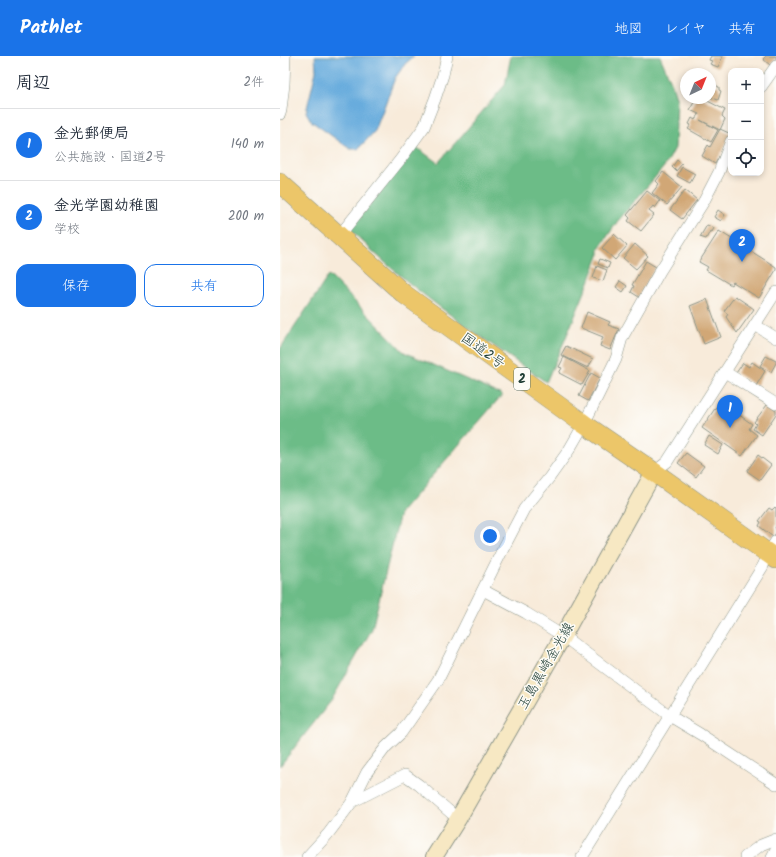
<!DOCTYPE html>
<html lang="ja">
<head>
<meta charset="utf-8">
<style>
  :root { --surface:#fff; --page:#f6f6f7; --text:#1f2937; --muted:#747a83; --line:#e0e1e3; --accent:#1a73e8 }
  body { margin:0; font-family:Kalam,"Klee One",sans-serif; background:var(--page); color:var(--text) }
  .controls { position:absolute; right:12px; top:12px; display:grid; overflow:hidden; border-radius:8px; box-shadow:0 2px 6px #0003 }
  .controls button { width:36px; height:36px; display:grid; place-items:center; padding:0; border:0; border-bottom:1px solid var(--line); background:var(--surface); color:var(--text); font:20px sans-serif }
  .compass { position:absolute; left:400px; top:12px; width:36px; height:36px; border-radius:50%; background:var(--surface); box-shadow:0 2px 6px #0003; rotate:43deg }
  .you { position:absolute; left:210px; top:480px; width:14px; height:14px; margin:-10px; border:3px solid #fff; border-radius:50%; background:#1a73e8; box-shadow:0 0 0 6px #1a73e833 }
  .badge { display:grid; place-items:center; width:26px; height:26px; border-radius:50%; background:var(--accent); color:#fff; font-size:13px; font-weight:700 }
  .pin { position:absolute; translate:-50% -33px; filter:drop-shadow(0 1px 2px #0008) }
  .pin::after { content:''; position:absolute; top:21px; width:14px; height:12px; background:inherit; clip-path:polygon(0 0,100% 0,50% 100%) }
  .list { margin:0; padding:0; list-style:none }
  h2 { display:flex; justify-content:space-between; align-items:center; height:52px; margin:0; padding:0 16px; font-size:17px }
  h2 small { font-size:13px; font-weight:400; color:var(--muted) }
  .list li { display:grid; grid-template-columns:26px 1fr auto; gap:12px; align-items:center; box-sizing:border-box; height:72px; padding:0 16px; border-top:1px solid var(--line) }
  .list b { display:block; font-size:15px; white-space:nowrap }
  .list p { margin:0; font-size:13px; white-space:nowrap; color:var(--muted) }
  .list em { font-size:13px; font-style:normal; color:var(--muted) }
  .actions { display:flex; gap:8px; padding:12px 16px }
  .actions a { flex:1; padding:9px 0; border:1px solid var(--accent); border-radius:12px; text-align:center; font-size:14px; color:var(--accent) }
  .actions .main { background:var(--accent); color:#fff }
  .icon { flex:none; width:22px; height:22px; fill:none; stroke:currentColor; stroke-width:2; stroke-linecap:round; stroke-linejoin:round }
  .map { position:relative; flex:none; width:496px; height:801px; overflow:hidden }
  header { display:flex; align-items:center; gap:24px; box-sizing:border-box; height:56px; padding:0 20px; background:var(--accent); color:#fff }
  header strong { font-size:19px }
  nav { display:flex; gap:22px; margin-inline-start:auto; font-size:14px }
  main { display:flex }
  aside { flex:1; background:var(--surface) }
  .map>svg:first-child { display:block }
  .forest { fill:#6cbc87; stroke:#467c5e }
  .water { fill:#67acdd; stroke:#437488 }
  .building { fill:#d1a776 }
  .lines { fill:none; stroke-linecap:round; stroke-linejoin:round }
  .minor-casing { stroke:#8c9487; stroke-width:12 }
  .secondary-casing { stroke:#8c9487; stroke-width:18 }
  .trunk-casing { stroke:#8c9487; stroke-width:20 }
  .minor { stroke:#fff; stroke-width:11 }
  .secondary { stroke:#f7e8c3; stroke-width:16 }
  .trunk { stroke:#ecc669; stroke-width:19 }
  .labels { text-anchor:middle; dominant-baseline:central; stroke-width:3; stroke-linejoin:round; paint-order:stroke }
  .shield { fill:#fdfcf7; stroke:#62766e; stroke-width:1 }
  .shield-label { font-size:13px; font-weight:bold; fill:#1f3d34 }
  .street-label { font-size:14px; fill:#1f3d34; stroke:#fdfcf7 }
</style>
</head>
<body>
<header>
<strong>Pathlet</strong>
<nav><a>地図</a><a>レイヤ</a><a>共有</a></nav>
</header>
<main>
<aside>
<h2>周辺<small>2件</small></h2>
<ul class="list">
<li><span class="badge">1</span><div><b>金光郵便局</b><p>公共施設 · 国道2号</p></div><em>140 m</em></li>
<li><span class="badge">2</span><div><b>金光学園幼稚園</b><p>学校</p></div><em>200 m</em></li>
</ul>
<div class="actions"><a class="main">保存</a><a>共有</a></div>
</aside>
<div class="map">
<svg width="496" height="801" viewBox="0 0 496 801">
  <rect width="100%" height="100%" fill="#fdfcf7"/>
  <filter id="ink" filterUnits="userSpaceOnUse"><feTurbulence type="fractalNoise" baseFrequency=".025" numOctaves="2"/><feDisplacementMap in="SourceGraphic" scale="8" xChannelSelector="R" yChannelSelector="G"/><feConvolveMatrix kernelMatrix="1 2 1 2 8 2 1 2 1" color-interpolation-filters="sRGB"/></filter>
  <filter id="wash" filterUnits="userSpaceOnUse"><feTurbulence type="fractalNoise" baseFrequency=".012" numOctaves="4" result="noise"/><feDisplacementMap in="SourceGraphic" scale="16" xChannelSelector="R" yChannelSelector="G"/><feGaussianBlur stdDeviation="0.9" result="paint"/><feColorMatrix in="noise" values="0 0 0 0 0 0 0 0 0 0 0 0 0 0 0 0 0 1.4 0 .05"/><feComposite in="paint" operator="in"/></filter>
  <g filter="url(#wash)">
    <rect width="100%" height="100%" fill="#f8ebda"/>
    <g class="forest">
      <path d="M231,0H380L392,28L397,44L395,92L388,105L383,112L337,166L319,193V200L309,226L284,286L266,326C198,279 128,233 70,173L136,91L158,107L225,29Z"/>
      <path d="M49,219L124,296L222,339L120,457L92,573L51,645L0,710V293Z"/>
    </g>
    <path class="water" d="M35,0H134L125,8L115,22L95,75L78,93H70L31,65L26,56L36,15Z"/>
    <g id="blocks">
      <g class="building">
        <path d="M431,0H443L438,11L430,8L432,5L429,4Z"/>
        <path d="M486,0H496V3L490,9L483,3Z"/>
        <path d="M430,26L439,31V34L441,35L438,44L430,41Z"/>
        <path d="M416,42H422L445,54L442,60L445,63L440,74L420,64L438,74L431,86L408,73L411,69L409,68L412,62L415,64L416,62H417L419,58L410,54Z"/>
        <path d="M440,73L451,78L435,108L422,100L428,89L430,91Z"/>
        <path d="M397,104L402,108L396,115L392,111Z"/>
        <path d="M402,111L415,118L410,127L397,120Z"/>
        <path d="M383,116L402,131L387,149L372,137L379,128L376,125Z"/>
        <path d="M405,134L417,144L402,163L390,154Z"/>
        <path d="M367,135L380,145L375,152L373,150L369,155L374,159L361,175L348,165L350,162L347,159Z"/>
        <path d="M438,154L445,159L441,165L434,161Z"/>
        <path d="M427,169L434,172L432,176L430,175L426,183L420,181Z"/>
        <path d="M439,175L496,211V214L479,242L453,226L451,229L426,214L428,211L419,206Z"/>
        <path d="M334,178L347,190L335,204L322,192Z"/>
        <path d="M355,188L368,200L356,213L343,202Z"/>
        <path d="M320,203L330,207L328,212L318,208Z"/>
        <path d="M366,205L376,211L359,241L351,236L354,230L352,229Z"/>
        <path d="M317,210L327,214L323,225L313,222Z"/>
        <path d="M340,225L347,230L343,236L336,231Z"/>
        <path d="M455,240L474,253L457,277L446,261L448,258L444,255Z"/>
        <path d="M427,243L441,281L424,288L410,250Z"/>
        <path d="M307,256L330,266L328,269L339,273L330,294L320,290L323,281L301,272Z"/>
        <path d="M286,290L313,303L308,312L281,299Z"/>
        <path d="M486,300L496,305V307L491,316L480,310Z"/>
        <path d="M284,301L310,315L302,329L279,317L282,312L279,311Z"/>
        <path d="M472,306L485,315L476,330L456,317L463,307L469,311Z"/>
        <path d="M311,317L320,322L308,345L299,340Z"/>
        <path d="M443,344L456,353L455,356L472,368L469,373L477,379L462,400L422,372L438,348L439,349Z"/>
        <path d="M487,349L496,355V358L482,379L473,373L476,368L474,366Z"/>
        <path d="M429,380L443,389L438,398L424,389Z"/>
        <path d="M406,397L424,410L416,421L398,407Z"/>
        <path d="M478,399L491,409L480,424L467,415Z"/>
        <path d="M495,451L496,452V470L495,472L496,473V477L493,481L479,470L481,466L479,465L489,452L492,454Z"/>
      </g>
    </g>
  </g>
  <g filter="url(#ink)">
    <use href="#blocks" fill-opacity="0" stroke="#8c9487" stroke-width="1"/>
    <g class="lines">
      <g class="minor-casing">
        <g id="minor">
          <path d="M481,31L496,10"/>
          <path d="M0,58L1,54L4,28L5,0"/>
          <path d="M59,180L120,104L144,71L155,43L163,19L167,0"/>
          <path d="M475,269L496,282"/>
          <path d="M445,316L496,348"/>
          <path d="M374,416L387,406L496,236"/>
          <path d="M203,534L246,557L283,580L390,660L420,678L496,728"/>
          <path d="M72,746L125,719L139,729L178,763"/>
          <path d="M27,801L48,778L72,746L87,716L106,691L121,677L158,624L221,497L244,453L269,422L289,394L304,368L336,303L342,282L380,215L424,145L439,116L451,85"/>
          <path d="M302,801L483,510L488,498L496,485"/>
          <path d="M465,801L481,789L496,783"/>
          <path d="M492,801L496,793"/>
        </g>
      </g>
      <g class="secondary-casing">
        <path id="secondary" d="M154,801L178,763L283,580L374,416"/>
      </g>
      <g class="trunk-casing">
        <path id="trunk" d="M0,127L124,238L304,368L374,416L496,503"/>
      </g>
      <use href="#minor" class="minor"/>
      <use href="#secondary" class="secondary"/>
      <use href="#trunk" class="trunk"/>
    </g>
  </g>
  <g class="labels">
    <rect class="shield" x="234" y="312" width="16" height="22" rx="3"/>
    <g class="shield-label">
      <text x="242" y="323">2</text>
    </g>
    <g class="street-label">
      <text transform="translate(203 295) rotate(36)">国道2号</text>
      <text transform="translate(266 610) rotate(-60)">玉島黒崎金光線</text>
    </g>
  </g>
</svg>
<div class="controls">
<button>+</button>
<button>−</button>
<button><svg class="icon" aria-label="locate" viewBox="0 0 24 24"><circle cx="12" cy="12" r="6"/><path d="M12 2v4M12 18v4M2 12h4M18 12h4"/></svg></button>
</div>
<svg class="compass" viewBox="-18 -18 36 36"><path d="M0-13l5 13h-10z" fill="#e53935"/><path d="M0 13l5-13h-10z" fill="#747a83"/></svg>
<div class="you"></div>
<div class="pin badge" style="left:450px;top:372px">1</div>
<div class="pin badge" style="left:462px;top:206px">2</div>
</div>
</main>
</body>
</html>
